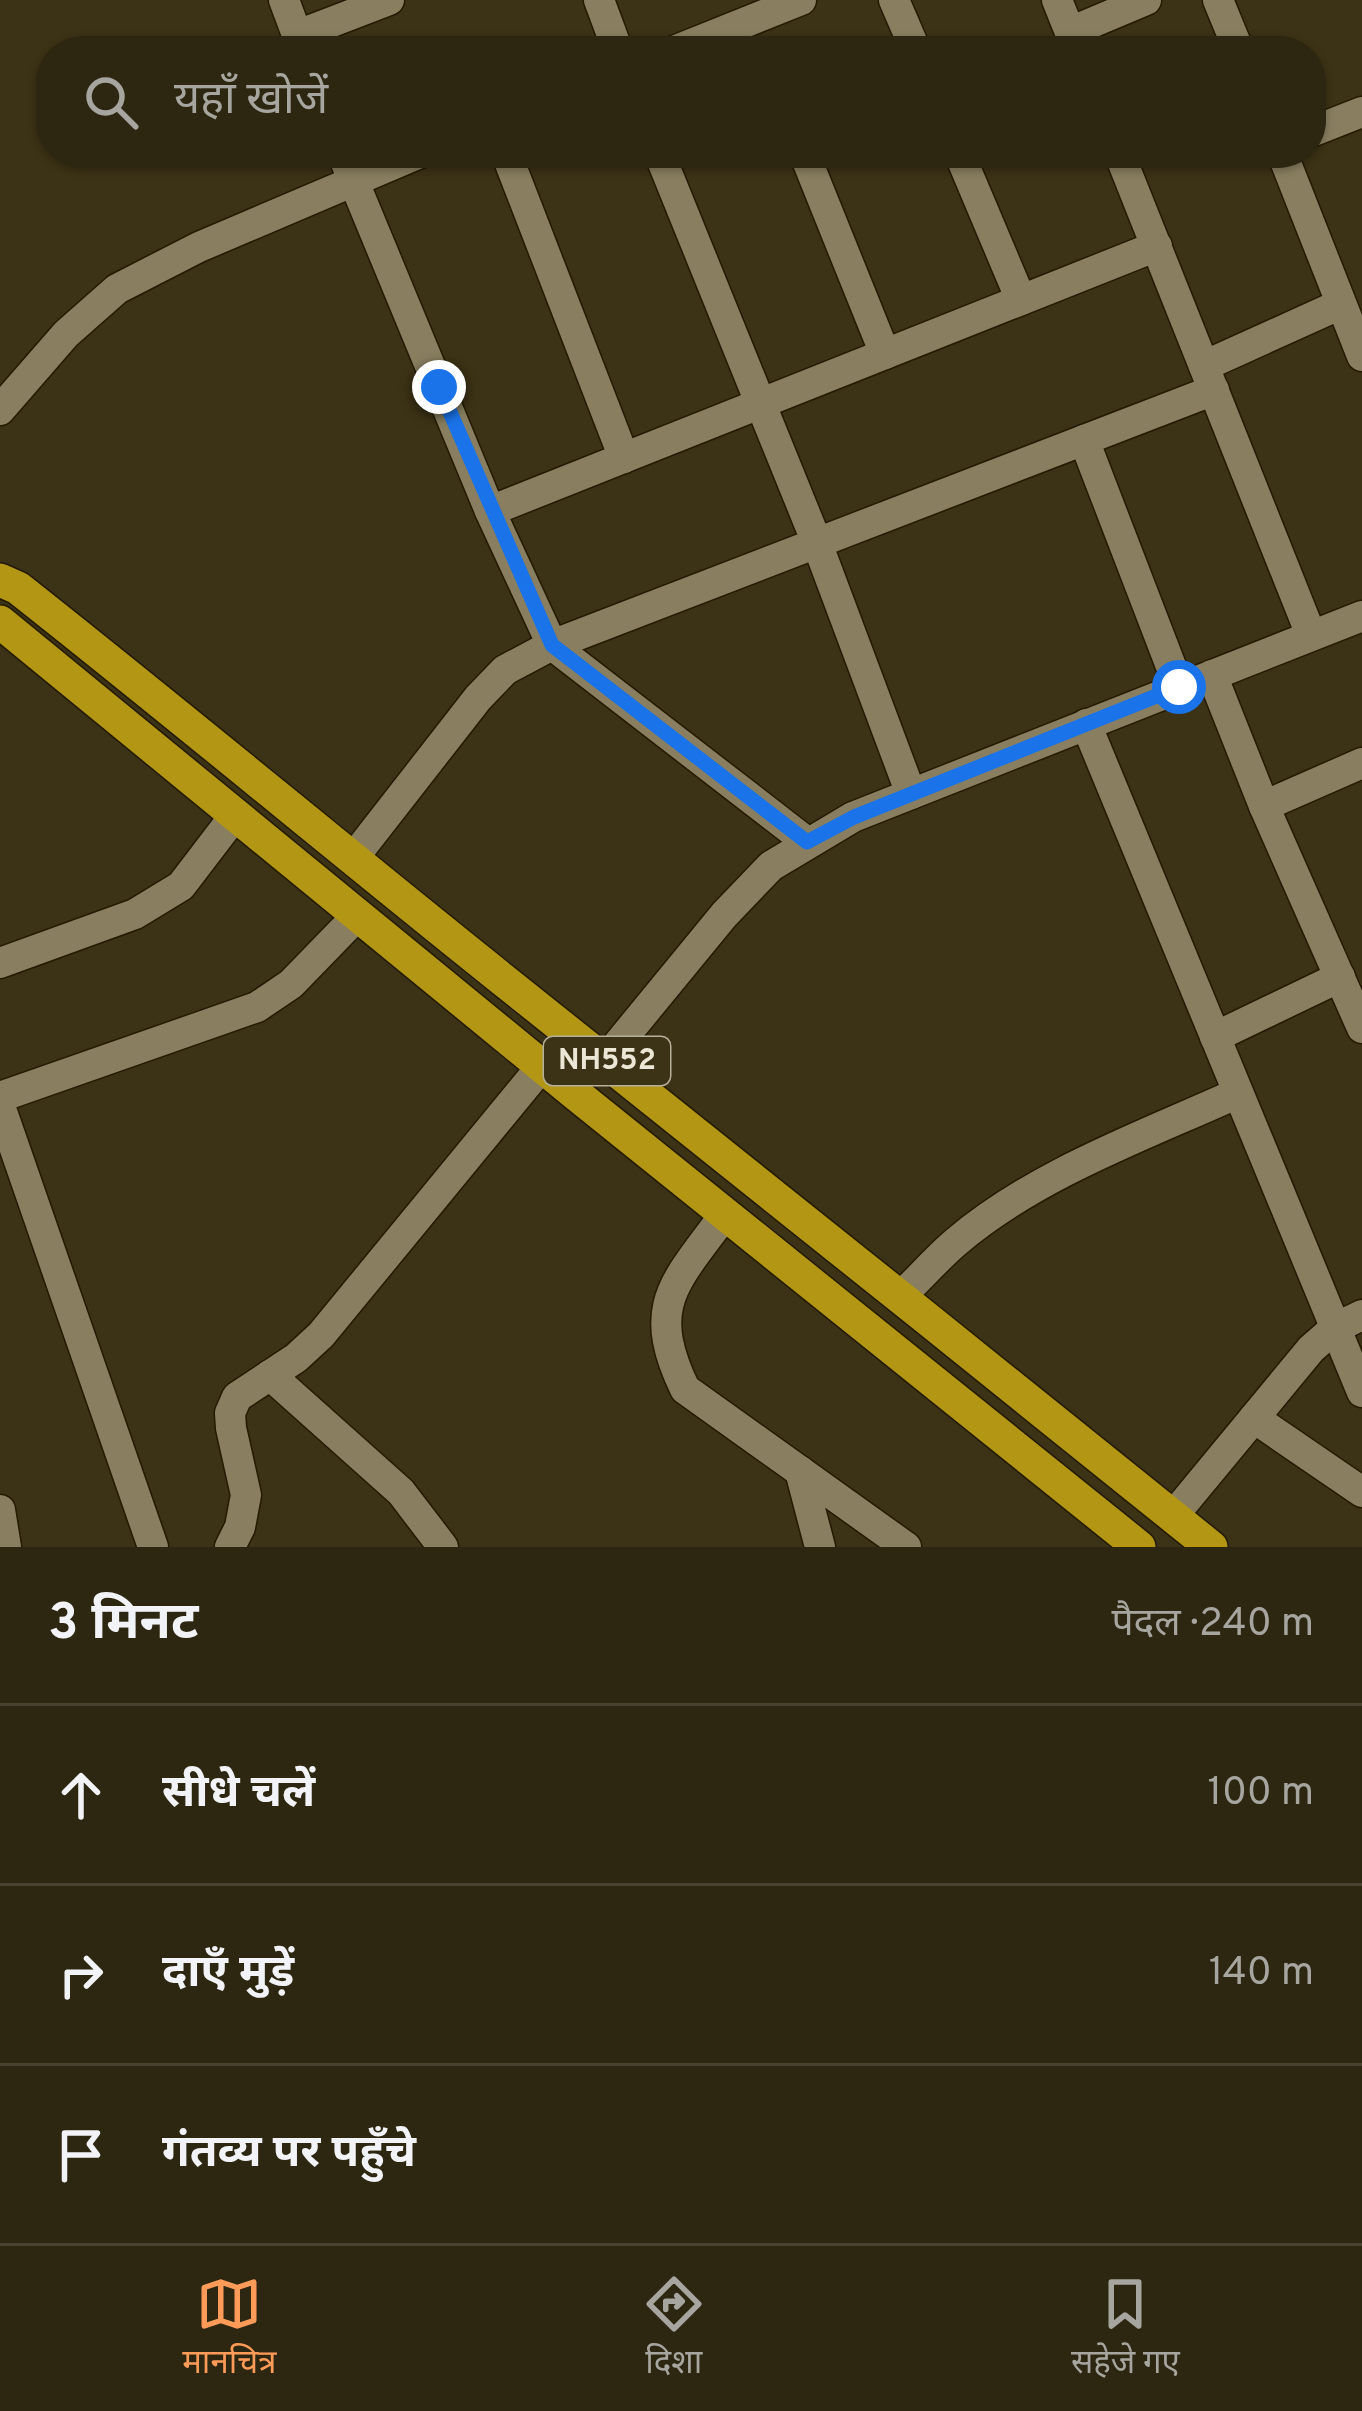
<!DOCTYPE html>
<html lang="hi">
<head>
<meta charset="utf-8">
<style>
  :root { --surface:#2d2610; --page:#39321e; --text:#f1f3f6; --muted:#a7a59f; --line:#484330; --accent:#fe9b58 }
  body { margin:0; font-family:Overpass,"Noto Sans Devanagari",sans-serif; background:var(--page); color:var(--text) }
  .stop { position:absolute; width:36px; height:36px; margin:-27px; border:9px solid #1a73e8; border-radius:50%; background:#fff }
  .stop.end { background:#1a73e8; border-color:#fff; box-shadow:0 3px 12px #0008 }
  .list { margin:0; padding:0; list-style:none }
  h2 { display:flex; justify-content:space-between; align-items:center; height:156px; margin:0; padding:0 48px; font-size:51px }
  h2 small { font-size:39px; font-weight:400; color:var(--muted) }
  .list li { display:grid; grid-template-columns:78px 1fr auto; gap:36px; align-items:center; box-sizing:border-box; height:180px; padding:0 48px; border-top:3px solid var(--line) }
  .list b { display:block; font-size:45px; white-space:nowrap }
  .list em { font-size:39px; font-style:normal; color:var(--muted) }
  .icon { flex:none; width:66px; height:66px; fill:none; stroke:currentColor; stroke-width:2; stroke-linecap:round; stroke-linejoin:round }
  .map { position:relative; flex:none; width:1362px; height:1547px; overflow:hidden }
  .search { position:absolute; background:var(--surface); box-shadow:0 3px 9px #0004; left:36px; right:36px; top:36px; height:132px; display:flex; align-items:center; gap:30px; box-sizing:border-box; padding:0 42px; border-radius:48px; color:var(--muted); font-size:45px }
  .sheet { height:696px; background:var(--surface) }
  nav { display:flex; justify-content:space-around; align-items:center; box-sizing:border-box; height:168px; border-top:3px solid var(--line); background:var(--surface); font-size:33px; color:var(--muted) }
  nav a { display:grid; justify-items:center; gap:6px }
  nav .on { color:var(--accent) }
  .map>svg:first-child { display:block }
  .lines { fill:none; stroke-linecap:round; stroke-linejoin:round }
  .minor-casing { stroke:#231a00; stroke-width:33 }
  .trunk-casing { stroke:#231a00; stroke-width:36 }
  .minor { stroke:#897f60; stroke-width:30 }
  .trunk { stroke:#b29614; stroke-width:33 }
  .route { stroke:#1a73e8; stroke-width:15 }
  .labels { text-anchor:middle; dominant-baseline:central; stroke-width:9; stroke-linejoin:round; paint-order:stroke }
  .shield { fill:#3c3215; stroke:#b6b09b; stroke-width:3 }
  .shield-label { font-size:30px; font-weight:bold; fill:#ebe6d5 }
</style>
</head>
<body>
<div class="map">
<svg width="1362" height="1547" viewBox="0 0 1362 1547">
  <rect width="100%" height="100%" fill="#3c3215"/>
  <g class="lines">
    <g class="minor-casing">
      <g id="minor">
        <path d="M284,0L303,51"/>
        <path d="M599,0L618,51"/>
        <path d="M894,0L916,51"/>
        <path d="M1057,0L1077,50"/>
        <path d="M1218,0L1239,51"/>
        <path d="M1070,32L1146,0"/>
        <path d="M298,35L389,0"/>
        <path d="M674,51L801,0"/>
        <path d="M1311,132L1362,112"/>
        <path d="M342,153L490,511L552,645L807,842"/>
        <path d="M506,153L624,458"/>
        <path d="M659,153L817,543L911,794"/>
        <path d="M804,153L885,354"/>
        <path d="M959,153L1021,300"/>
        <path d="M1119,153L1311,635"/>
        <path d="M1282,153L1362,356"/>
        <path d="M1204,366L1341,304"/>
        <path d="M0,410L66,334L117,289L199,247L420,153"/>
        <path d="M1084,440L1179,687"/>
        <path d="M490,511L1157,246"/>
        <path d="M1212,675L1264,806L1362,1028"/>
        <path d="M1086,724L1362,1392"/>
        <path d="M1264,806L1362,763"/>
        <path d="M354,857L478,698L505,670L552,645L1214,390"/>
        <path d="M0,963L135,914L181,886L236,814"/>
        <path d="M1215,1037L1340,977"/>
        <path d="M605,1060L724,915L771,866L853,817L1362,616"/>
        <path d="M0,1097L257,1007L291,984L358,915"/>
        <path d="M0,1106L153,1547"/>
        <path d="M725,1214C676,1282 644,1304 685,1389L906,1547"/>
        <path d="M902,1295C920,1278 937,1258 956,1242C1036,1174 1143,1136 1238,1093"/>
        <path d="M270,1375L401,1492L443,1547"/>
        <path d="M1254,1418L1362,1492"/>
        <path d="M800,1471L820,1547"/>
        <path d="M0,1510L6,1547"/>
        <path d="M1173,1516L1311,1349L1335,1328L1362,1315"/>
        <path d="M230,1547L240,1527L246,1495L231,1428L230,1413L237,1397L296,1358L321,1335L542,1066"/>
      </g>
    </g>
    <g class="trunk-casing">
      <g id="trunk">
        <path d="M0,580L18,588C179,715 337,847 497,975C735,1166 974,1355 1211,1547"/>
        <path d="M0,622L577,1095L1139,1547"/>
      </g>
    </g>
    <use href="#minor" class="minor"/>
    <use href="#trunk" class="trunk"/>
  </g>
  <g class="lines">
    <path class="route" d="M439,387L552,645L807,842L854,817L1179,687"/>
  </g>
  <g class="labels">
    <rect class="shield" x="544" y="1037" width="126" height="48" rx="9"/>
    <g class="shield-label">
      <text x="607" y="1061">NH552</text>
    </g>
  </g>
</svg>
<div class="stop" style="left:1179px;top:687px"></div>
<div class="stop end" style="left:439px;top:387px"></div>
<div class="search"><svg class="icon" aria-label="search" viewBox="0 0 24 24"><circle cx="10" cy="10" r="6"/><path d="M15 15l6 6"/></svg>यहाँ खोजें</div>
</div>
<section class="sheet">
<h2>3 मिनट<small>पैदल · 240 m</small></h2>
<ul class="list">
<li><svg class="icon" aria-label="ahead" viewBox="0 0 24 24"><path d="M12 20V5M6 11l6-6 6 6"/></svg><div><b>सीधे चलें</b></div><em>100 m</em></li>
<li><svg class="icon" aria-label="right" viewBox="0 0 24 24"><path d="M7 20v-9h11M14 6l5 5-5 5"/></svg><div><b>दाएँ मुड़ें</b></div><em>140 m</em></li>
<li><svg class="icon" aria-label="arrive" viewBox="0 0 24 24"><path d="M6 21V4h12l-3 4 3 4H6"/></svg><div><b>गंतव्य पर पहुँचे</b></div></li>
</ul>
</section>
<nav>
<a class="on"><svg class="icon" aria-label="map" viewBox="0 0 24 24"><path d="M3 6l6-2 6 2 6-2v14l-6 2-6-2-6 2zM9 4v14M15 6v14"/></svg>मानचित्र</a>
<a><svg class="icon" aria-label="directions" viewBox="0 0 24 24"><path d="M12 3l9 9-9 9-9-9zM9 14v-3h6M13 9l2 2-2 2"/></svg>दिशा</a>
<a><svg class="icon" aria-label="saved" viewBox="0 0 24 24"><path d="M7 4h10v16l-5-4-5 4z"/></svg>सहेजे गए</a>
</nav>
</body>
</html>
